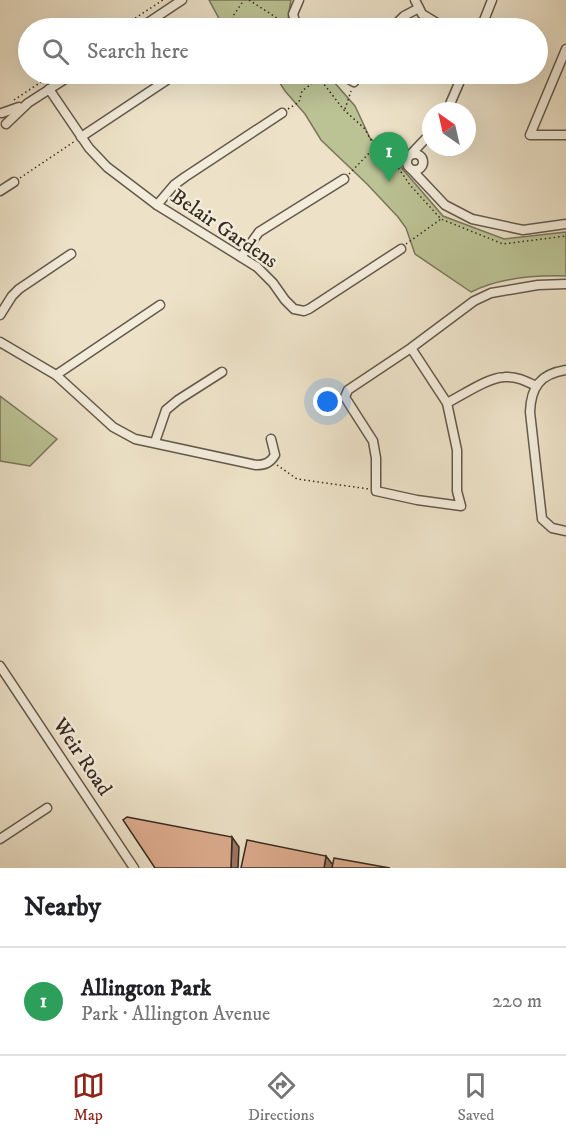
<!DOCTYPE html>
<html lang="en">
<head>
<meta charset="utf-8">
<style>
  :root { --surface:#fff; --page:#f6f6f6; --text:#202124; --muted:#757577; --line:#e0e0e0; --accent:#8f2418 }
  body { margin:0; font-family:"IM FELL DW Pica",serif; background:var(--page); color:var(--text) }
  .compass { position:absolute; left:422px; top:102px; width:54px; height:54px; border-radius:50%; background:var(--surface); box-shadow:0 6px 24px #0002; rotate:326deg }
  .you { position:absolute; left:328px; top:402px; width:21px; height:21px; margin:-15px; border:4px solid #fff; border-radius:50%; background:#1a73e8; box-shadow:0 0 0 9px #1a73e833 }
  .badge { display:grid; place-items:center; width:39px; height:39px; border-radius:50%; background:var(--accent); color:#fff; font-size:20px; font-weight:700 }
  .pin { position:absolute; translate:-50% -50px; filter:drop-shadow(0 2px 3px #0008) }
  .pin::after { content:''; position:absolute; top:32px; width:21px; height:18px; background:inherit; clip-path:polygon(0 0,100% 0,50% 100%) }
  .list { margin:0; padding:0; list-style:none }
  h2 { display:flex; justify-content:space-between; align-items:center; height:78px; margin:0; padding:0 24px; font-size:26px }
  h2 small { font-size:20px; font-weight:400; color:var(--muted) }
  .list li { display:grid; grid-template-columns:39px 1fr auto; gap:18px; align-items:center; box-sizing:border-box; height:108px; padding:0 24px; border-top:2px solid var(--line) }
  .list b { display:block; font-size:22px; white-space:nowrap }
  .list p { margin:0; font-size:20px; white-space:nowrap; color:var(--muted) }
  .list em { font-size:20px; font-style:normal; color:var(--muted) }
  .icon { flex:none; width:33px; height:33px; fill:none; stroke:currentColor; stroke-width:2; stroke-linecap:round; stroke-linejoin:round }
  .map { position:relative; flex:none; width:566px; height:868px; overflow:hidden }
  .search { position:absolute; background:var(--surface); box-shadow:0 6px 24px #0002; left:18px; right:18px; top:18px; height:66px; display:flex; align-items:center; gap:15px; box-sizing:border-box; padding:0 21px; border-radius:33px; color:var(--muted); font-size:22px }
  .sheet { height:186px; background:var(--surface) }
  nav { display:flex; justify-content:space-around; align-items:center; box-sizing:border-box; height:84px; border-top:2px solid var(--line); background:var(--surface); font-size:16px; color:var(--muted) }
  nav a { display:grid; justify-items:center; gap:3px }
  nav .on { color:var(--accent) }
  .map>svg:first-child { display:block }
  .green { fill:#bbc294; stroke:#79765b; stroke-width:1.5 }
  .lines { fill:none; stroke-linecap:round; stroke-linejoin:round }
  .minor-casing { stroke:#64594c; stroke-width:11 }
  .path { stroke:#372b22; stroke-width:1.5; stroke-dasharray:1.5 3; stroke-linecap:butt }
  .minor { stroke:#f3ecdb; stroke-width:8 }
  .shaded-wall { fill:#9b7863; stroke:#372b22; stroke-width:1.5 }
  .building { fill:#ddac8e; stroke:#372b22; stroke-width:1.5 }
  .labels { text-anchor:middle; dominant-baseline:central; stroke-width:5; stroke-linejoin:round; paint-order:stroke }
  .street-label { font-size:21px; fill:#372b22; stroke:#f3ecdb }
</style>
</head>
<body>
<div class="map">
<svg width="566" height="868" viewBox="0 0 566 868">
  <rect width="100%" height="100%" fill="#ede2c8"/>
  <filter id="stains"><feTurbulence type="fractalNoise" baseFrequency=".00333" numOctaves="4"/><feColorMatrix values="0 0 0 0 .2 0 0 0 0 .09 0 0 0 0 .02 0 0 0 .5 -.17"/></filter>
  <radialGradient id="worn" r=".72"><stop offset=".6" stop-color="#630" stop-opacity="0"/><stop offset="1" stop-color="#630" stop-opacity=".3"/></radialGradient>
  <g class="green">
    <path d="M209,0H291L287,26L288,28H227L222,24Z"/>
    <path d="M274,74H327L355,106L370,138L394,159L443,216L504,239L566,232V276C534,275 499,278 471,292L415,254L406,228L398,217L367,184L321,140L305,114L285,91Z"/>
    <path d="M0,396L57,439L30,466L0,461Z"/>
  </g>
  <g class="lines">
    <g class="minor-casing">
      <g id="minor">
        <path d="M415,0L422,14L445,28"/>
        <path d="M140,28L182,0"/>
        <path d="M297,28L293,14L299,0"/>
        <path d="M392,28L404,16L419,8"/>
        <path d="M481,28L492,0"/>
        <path d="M566,49L530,135H566"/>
        <path d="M340,74L354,82L360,74"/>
        <path d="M49,89L89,148L107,167L157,205L257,267L273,283L285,300L294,309L304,311L309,309L401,249"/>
        <path d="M447,111L463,74"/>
        <path d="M2,113L19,107"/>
        <path d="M6,124L28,103L73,74"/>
        <path d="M81,137L176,74"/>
        <path d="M412,153L431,133"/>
        <circle cx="415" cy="162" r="8"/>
        <path d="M412,170L445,205L472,219L523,230L566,224"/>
        <path d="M0,191L14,182"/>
        <path d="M157,205L174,185L185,177L282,113"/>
        <path d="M241,257L259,232L344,179"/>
        <path d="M0,315L12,296L19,289L71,254"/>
        <path d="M0,342L56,375L113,427L135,439L256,465C265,465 270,463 275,455L271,439"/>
        <path d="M411,348L447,403L457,450V491L461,506L417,500L376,491V458L373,441L348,402L345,397L348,390L411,348L474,301L491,293L538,285L566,284"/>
        <path d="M566,370C540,374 531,387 530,412L542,519L552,528L566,531"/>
        <path d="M56,375L160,305"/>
        <path d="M447,403C463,395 487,378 504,377C516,376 526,381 536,386"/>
        <path d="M155,442L166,410L178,400L222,372"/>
        <path d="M0,666L134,868"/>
        <path d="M0,839L47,808"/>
      </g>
    </g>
    <g class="path">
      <path d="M249,0L277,18L284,28"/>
      <path d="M120,28L163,0"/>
      <path d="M230,28L233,16L244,0"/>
      <path d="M316,74L344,110L364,128L375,147L397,166L410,185L441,219L503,244L566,236"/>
      <path d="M14,100L53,74"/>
      <path d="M288,109L299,102L302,91L319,78"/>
      <path d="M345,109L351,91"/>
      <path d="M349,174L375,147"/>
      <path d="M20,178L75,141"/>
      <path d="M406,244L441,219"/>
      <path d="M277,465L297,479L369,489"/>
    </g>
    <use href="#minor" class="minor"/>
  </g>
  <g class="shaded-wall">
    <path d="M232,837L239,847L238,868H231Z"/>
    <path d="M326,856L333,865L332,868H324Z"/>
  </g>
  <g class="building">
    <path d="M127,817L232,837L231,868H155L123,820Z"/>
    <path d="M247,840L326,856L324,868H241Z"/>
    <path d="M334,858L390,868H332Z"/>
  </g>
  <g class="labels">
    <g class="street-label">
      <text transform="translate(224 229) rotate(34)">Belair Gardens</text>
      <text transform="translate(82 757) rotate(56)">Weir Road</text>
    </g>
  </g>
  <rect width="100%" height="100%" filter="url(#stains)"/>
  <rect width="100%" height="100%" fill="url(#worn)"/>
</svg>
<svg class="compass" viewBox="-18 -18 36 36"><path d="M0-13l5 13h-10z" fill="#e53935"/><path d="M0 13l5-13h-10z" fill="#757577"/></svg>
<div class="you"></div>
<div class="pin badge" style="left:389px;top:182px;background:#2e9e5b">1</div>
<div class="search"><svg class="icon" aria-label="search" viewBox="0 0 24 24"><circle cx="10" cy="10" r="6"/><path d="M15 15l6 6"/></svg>Search here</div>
</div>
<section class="sheet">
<h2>Nearby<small></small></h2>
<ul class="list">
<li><span class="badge" style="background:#2e9e5b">1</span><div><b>Allington Park</b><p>Park · Allington Avenue</p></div><em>220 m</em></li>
</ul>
</section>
<nav>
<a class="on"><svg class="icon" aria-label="map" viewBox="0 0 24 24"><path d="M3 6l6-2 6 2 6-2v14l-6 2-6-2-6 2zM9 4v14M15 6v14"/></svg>Map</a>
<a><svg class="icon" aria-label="directions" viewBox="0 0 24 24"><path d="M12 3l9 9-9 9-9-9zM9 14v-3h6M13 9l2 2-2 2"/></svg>Directions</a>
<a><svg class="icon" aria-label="saved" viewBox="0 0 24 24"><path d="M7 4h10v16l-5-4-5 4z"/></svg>Saved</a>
</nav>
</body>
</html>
